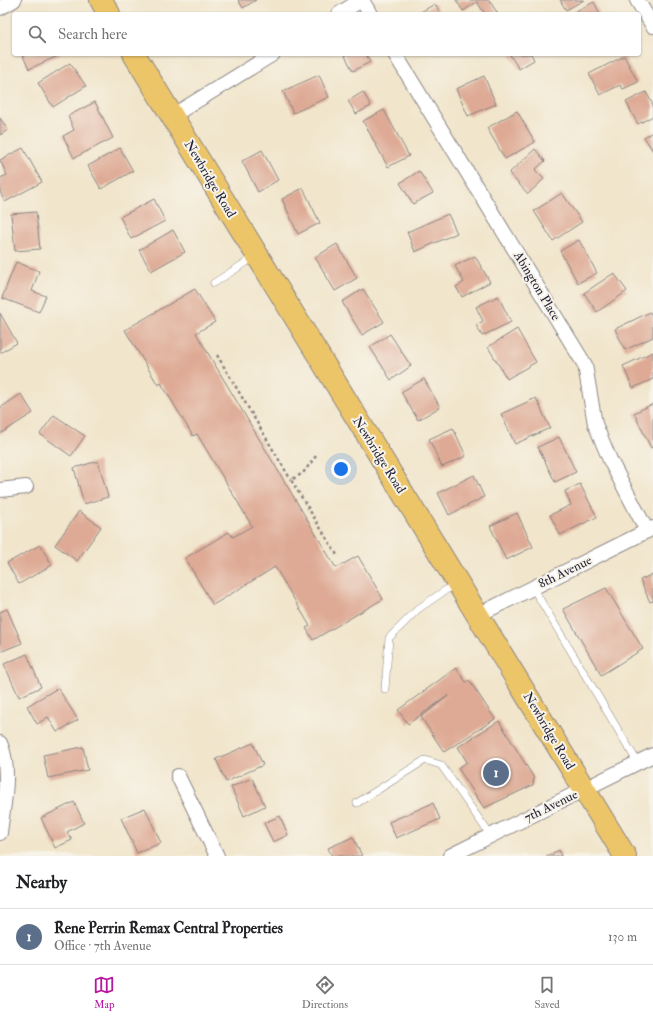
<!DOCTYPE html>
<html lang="en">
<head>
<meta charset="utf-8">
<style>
  :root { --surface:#fff; --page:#f2f2f2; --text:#202124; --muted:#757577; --line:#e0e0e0; --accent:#b5179e }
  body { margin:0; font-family:"IM FELL Double Pica",serif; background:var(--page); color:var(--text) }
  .you { position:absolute; left:341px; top:469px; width:14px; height:14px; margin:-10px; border:3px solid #fff; border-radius:50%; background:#1a73e8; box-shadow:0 0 0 6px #1a73e833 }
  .badge { display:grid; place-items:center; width:26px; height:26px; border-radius:50%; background:var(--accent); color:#fff; font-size:13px; font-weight:700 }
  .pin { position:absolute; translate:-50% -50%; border:2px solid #fff; box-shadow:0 1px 4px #0006 }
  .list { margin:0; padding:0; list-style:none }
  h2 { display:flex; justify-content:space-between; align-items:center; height:52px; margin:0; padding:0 16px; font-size:17px }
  h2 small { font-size:13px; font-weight:400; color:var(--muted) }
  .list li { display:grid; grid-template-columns:26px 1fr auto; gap:12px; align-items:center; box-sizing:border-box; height:56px; padding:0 16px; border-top:1px solid var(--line) }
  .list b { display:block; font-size:15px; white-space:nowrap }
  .list p { margin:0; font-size:13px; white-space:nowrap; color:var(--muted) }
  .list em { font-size:13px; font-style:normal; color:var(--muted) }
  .icon { flex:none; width:22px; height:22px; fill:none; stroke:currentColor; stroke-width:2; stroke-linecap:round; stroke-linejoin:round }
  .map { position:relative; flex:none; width:653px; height:856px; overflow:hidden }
  .search { position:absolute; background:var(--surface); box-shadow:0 1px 3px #0004; left:12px; right:12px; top:12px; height:44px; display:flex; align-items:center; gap:10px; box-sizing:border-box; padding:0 14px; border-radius:4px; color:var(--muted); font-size:15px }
  .sheet { height:108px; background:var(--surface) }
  nav { display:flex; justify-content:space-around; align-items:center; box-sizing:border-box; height:56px; border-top:1px solid var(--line); background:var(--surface); font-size:11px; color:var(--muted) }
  nav a { display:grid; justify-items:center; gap:2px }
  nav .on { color:var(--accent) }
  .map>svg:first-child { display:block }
  .building { fill:#deaa95 }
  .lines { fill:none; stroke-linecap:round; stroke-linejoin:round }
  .lane-casing { stroke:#8a8483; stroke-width:8 }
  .street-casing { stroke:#8a8483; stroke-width:16 }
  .primary-casing { stroke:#8a8483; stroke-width:24 }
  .path { stroke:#8a8483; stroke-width:2.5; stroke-dasharray:3 3; stroke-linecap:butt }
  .lane { stroke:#fff; stroke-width:7 }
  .street { stroke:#fff; stroke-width:14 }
  .primary { stroke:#edc569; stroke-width:22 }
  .labels { text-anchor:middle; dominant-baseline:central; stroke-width:4; stroke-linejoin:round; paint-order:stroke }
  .street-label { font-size:13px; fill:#22223b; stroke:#f7f3e8 }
</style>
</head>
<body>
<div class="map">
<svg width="653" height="856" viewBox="0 0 653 856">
  <rect width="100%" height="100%" fill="#f7f3e8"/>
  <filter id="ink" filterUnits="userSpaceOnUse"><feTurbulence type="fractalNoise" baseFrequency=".025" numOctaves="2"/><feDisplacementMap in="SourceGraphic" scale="8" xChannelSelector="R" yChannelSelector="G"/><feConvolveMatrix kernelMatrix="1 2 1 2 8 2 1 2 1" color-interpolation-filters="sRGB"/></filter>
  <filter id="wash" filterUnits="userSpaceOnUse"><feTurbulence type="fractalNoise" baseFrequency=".012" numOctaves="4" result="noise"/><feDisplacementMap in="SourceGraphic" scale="16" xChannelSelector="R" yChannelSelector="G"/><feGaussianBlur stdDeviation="0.9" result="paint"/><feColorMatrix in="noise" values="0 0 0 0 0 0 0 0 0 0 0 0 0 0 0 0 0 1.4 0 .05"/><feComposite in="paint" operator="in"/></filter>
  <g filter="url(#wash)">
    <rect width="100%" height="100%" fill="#f1e5cb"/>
    <g id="blocks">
      <g class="building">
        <path d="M238,0H256L243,8Z"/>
        <path d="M456,0H489L498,14H485L477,2L463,11Z"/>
        <path d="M560,0H584L566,10Z"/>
        <path d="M594,2L600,14H570Z"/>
        <path d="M435,4L441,14H417Z"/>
        <path d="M22,54H62L29,69Z"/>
        <path d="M344,54H366L370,62L353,71Z"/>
        <path d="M512,54H531L534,60L519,69L510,55Z"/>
        <path d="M624,56L638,82L623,89L620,85L600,95L589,74Z"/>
        <path d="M70,63L86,86L53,107L38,83Z"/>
        <path d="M319,75L329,97L293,113L283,91Z"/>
        <path d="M484,76L496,104L468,116L456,89Z"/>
        <path d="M363,92L371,106L356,114L348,101Z"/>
        <path d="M646,92L653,105V116L638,124L626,102Z"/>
        <path d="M95,102L113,138L74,158L63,136L74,130L68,116Z"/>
        <path d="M384,110L409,156L388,167L363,121Z"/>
        <path d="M517,111L535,142L505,159L487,128Z"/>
        <path d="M0,118L8,130L0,135Z"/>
        <path d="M653,132V151L644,137Z"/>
        <path d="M23,148L42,182L5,202L0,192V178L7,175L0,160Z"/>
        <path d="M120,148L133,171L101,189L88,166Z"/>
        <path d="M535,149L545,161L535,170L544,179L528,194L509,173Z"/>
        <path d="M262,150L278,180L258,192L242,161Z"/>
        <path d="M419,171L433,193L413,204L400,183Z"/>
        <path d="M303,188L320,223L298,234L282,199Z"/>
        <path d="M562,193L582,222L553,241L534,211Z"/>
        <path d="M154,199L165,221L131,239L120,217Z"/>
        <path d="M36,212L40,249L15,251L11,214Z"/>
        <path d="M448,214L457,233L415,252L407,232Z"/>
        <path d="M173,230L185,252L151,271L139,250Z"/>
        <path d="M579,240L597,273L578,283L560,251Z"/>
        <path d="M337,244L357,278L335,291L315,257Z"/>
        <path d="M475,256L490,282L462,297L456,287L464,282L455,266Z"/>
        <path d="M16,262L39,271L32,291L46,296L39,312L2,298Z"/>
        <path d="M614,273L627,291L597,312L584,293Z"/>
        <path d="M195,289L215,322L196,333L336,568L358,556L383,599L313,640L306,628L310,626L275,567L213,605L185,558L229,532L233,537L252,526L197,434L193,436L161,383L158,385L125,330Z"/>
        <path d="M363,289L384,322L362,335L342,302Z"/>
        <path d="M498,296L511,322L482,336L476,325L483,321L476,307Z"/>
        <path d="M650,312L653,318V337L625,350L615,329Z"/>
        <path d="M0,313L17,343L0,353Z"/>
        <path d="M517,329L536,362L507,379L488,347Z"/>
        <path d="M390,334L411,366L391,380L370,347Z"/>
        <path d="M653,352V379L633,388L623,366Z"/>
        <path d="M424,379L440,407L418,420L401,392Z"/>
        <path d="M21,394L33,413L0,434V408Z"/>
        <path d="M536,398L550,428L515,444L501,414Z"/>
        <path d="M653,404V447L651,448L634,413Z"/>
        <path d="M54,415L85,436L71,456L40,434Z"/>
        <path d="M453,428L466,456L442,467L429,439Z"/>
        <path d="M559,437L576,472L555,482L538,447Z"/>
        <path d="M98,461L108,497L84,504L74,468Z"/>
        <path d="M474,475L484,497L449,515L438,493Z"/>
        <path d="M580,484L597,517L560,535L550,515L571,505L565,491Z"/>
        <path d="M79,511L101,527L77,561L55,545Z"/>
        <path d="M517,513L533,547L506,560L490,526Z"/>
        <path d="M40,545L52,565L19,584L7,563Z"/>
        <path d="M653,574V601L650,602L640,580Z"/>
        <path d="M606,588L643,649L601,675L563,609Z"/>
        <path d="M7,609L22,643L0,652V612Z"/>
        <path d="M27,654L41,687L19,697L4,664Z"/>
        <path d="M456,668L466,682L469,680L495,719L444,752L421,717L449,695L408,724L398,710Z"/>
        <path d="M58,688L78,720L57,732L48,717L37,724L27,706Z"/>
        <path d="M499,721L534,778L533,785L484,808L458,768L467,762L458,747Z"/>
        <path d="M253,743L263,765L226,782L216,759Z"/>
        <path d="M83,747L88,770L48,778L43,755Z"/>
        <path d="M252,778L265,806L244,816L231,787Z"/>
        <path d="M74,802L84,823L67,832L72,840L55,848L41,818Z"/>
        <path d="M433,803L440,819L396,838L389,822Z"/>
        <path d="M145,808L161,843L137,853L121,818Z"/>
        <path d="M280,816L288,835L273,842L264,823Z"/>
        <path d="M353,837L362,856H332L328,848Z"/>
        <path d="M559,850L561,856H546Z"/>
      </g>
    </g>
  </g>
  <g filter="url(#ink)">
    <use href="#blocks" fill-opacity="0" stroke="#8a8483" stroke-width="1"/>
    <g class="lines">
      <g class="lane-casing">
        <g id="lane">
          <path d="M214,283L256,256"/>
          <path d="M533,588L638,763"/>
          <path d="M385,689L389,638L418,609L456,583"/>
          <path d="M357,803L425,760L441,765L491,836"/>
        </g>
      </g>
      <g class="street-casing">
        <g id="street">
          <path d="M362,0L370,14"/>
          <path d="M637,0L653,26"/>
          <path d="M0,8L14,0"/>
          <path d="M339,14L361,0"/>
          <path d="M395,54L585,365L595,424L610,460L647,531"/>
          <path d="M172,116L273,54"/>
          <path d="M0,490L26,487"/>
          <path d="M478,615L653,528"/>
          <path d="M0,743C12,771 3,805 0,833"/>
          <path d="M178,776L217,856"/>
          <path d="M450,856L653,755"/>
        </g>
      </g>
      <g class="primary-casing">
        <g id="primary">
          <path d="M101,0L109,14"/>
          <path d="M134,54L625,856"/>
        </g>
      </g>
      <g class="path">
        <path d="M217,355L291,480"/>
        <path d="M316,456L303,473L291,480L337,555"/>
      </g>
      <use href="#lane" class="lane"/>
      <use href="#street" class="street"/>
      <use href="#primary" class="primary"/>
    </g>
  </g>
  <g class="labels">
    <g class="street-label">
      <text transform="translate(210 179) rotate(59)">Newbridge Road</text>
      <text transform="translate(537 286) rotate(59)">Abington Place</text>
      <text transform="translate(379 455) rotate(58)">Newbridge Road</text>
      <text transform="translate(565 572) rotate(-26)">8th Avenue</text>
      <text transform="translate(549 731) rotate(59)">Newbridge Road</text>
      <text transform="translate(551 806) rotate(-26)">7th Avenue</text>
    </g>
  </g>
</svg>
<div class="you"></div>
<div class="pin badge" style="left:496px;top:773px;background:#5c6f8a">1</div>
<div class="search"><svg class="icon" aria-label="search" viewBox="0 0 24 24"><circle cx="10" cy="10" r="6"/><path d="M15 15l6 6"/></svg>Search here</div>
</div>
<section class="sheet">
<h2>Nearby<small></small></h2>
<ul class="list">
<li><span class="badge" style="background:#5c6f8a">1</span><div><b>Rene Perrin Remax Central Properties</b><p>Office · 7th Avenue</p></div><em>130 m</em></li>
</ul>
</section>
<nav>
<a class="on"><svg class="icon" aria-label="map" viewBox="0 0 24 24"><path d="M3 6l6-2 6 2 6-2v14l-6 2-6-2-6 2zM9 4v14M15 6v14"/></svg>Map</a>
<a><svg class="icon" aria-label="directions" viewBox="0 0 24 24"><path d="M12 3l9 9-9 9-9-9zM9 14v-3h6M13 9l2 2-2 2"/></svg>Directions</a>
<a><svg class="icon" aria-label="saved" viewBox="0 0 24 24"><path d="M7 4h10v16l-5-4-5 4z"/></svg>Saved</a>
</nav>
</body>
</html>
